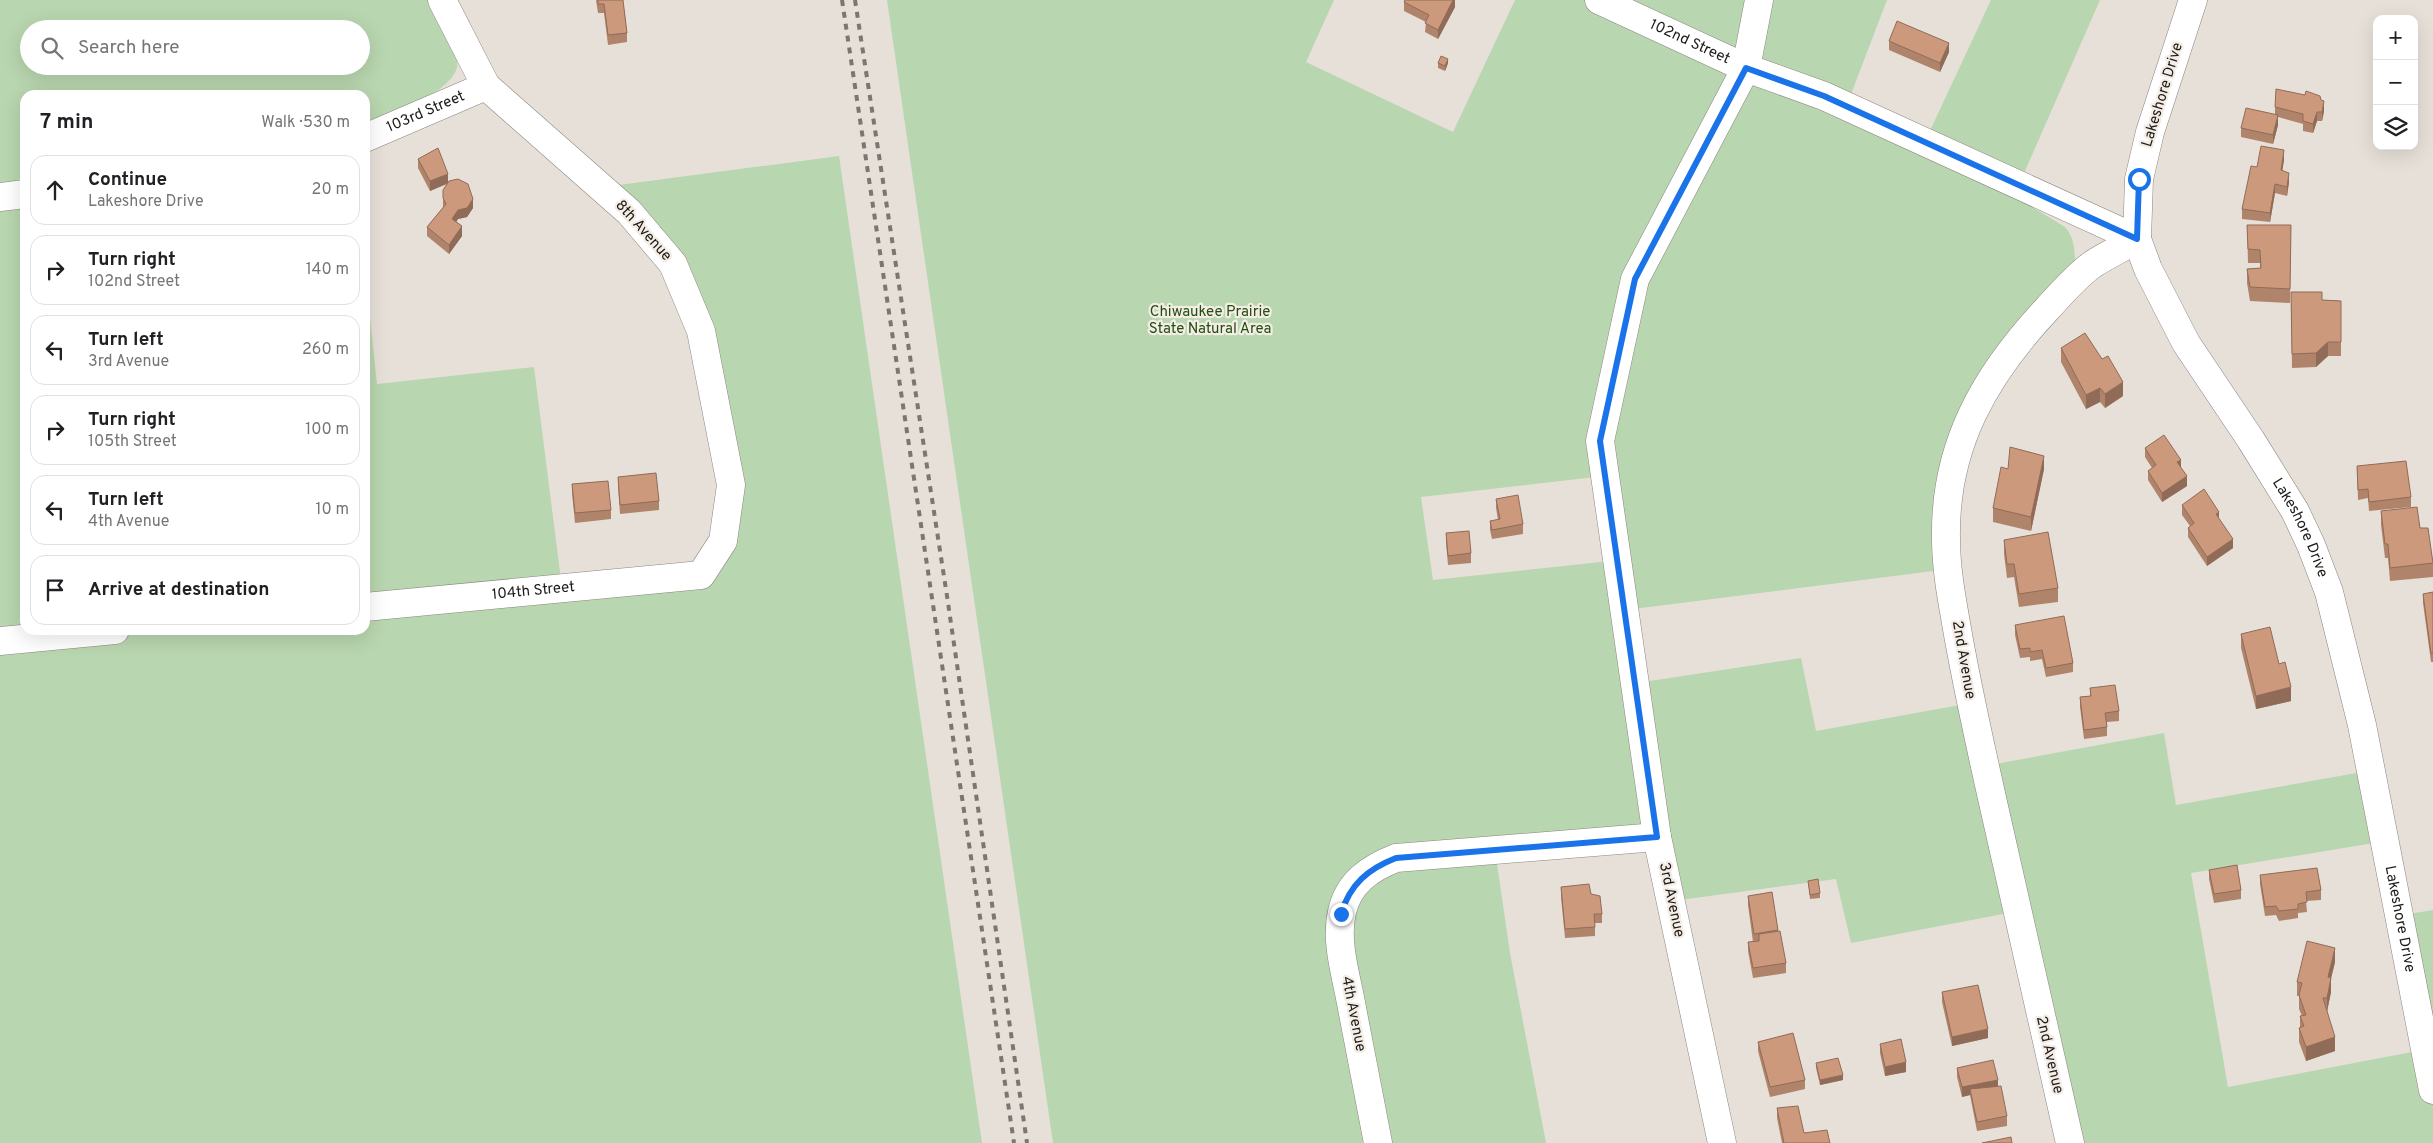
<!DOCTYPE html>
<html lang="en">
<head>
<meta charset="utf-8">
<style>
  :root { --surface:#fff; --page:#f2f2f2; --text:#202124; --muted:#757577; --line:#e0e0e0 }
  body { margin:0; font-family:Overpass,sans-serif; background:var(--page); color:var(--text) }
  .controls { position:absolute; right:15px; top:15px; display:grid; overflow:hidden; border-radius:10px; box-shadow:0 5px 20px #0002 }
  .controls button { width:45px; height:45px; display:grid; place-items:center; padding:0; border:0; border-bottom:1px solid var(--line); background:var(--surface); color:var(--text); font:25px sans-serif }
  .stop { position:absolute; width:15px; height:15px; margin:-11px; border:4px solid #1a73e8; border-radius:50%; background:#fff }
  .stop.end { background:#1a73e8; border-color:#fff; box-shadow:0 1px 5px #0008 }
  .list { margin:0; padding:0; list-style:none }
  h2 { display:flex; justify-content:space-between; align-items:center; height:65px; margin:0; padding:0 20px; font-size:21px }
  h2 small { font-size:16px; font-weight:400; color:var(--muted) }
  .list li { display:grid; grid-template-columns:32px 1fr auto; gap:15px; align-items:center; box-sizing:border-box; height:70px; margin:0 10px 10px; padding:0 10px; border:1px solid var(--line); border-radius:15px }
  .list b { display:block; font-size:19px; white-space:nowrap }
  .list p { margin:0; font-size:16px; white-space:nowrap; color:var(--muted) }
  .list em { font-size:16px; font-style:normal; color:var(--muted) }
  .icon { flex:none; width:28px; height:28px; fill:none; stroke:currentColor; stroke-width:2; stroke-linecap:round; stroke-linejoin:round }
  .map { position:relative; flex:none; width:2433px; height:1143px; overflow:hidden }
  .search { position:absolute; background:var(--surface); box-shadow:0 5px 20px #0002; left:20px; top:20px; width:350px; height:55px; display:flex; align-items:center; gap:12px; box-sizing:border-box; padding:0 18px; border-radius:28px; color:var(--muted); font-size:19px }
  .panel { position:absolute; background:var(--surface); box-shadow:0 5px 20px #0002; left:20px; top:90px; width:350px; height:545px; border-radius:15px }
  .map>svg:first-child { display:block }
  .green { fill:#b8d6af; fill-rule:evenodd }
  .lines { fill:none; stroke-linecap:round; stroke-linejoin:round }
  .minor-casing { stroke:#8c857f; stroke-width:29 }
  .minor { stroke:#fff; stroke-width:28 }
  .rail { stroke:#7b7672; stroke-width:4; stroke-dasharray:6 6; stroke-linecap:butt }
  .wall { fill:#b0846b }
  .shaded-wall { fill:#906b57 }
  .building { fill:#cd997c; stroke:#906b57 }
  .route { stroke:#1a73e8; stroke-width:6 }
  .labels { text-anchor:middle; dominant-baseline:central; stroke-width:4.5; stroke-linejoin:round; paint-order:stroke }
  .street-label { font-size:15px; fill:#1d1a18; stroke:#f4ede6 }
  .park-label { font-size:15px; fill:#224f0f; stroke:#f4ede6 }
</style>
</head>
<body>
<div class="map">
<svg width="2433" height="1143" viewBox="0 0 2433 1143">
  <rect width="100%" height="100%" fill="#e7e0d9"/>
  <g class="green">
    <path d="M0,0H429C436,14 460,52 457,67C452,93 387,116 365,126V95H25V630H365V271L377,384L534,367L563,596L673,584L734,540L704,319L611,186L839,156L982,1143H0ZM29,29H361V66H29Z"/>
    <path d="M887,0H1334L1306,62L1453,132L1515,0H1887L1843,115L1928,135L1991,0H2100L2014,196L2065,227C2074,237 2075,250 2075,264L1992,364L1941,570L1633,609L1643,682L1801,658L1816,731L1960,705L1974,768L2164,733L2176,805L2362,772L2374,843L2191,873L2228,1087L2433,1048V1143H2079L2024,910L1851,943L1836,879L1680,900L1664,819L1625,829L1494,843L1510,953L1546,1143H1053ZM1612,475L1610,561L1433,580L1421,497Z"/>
    <path d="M2433,910V1029L2409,914Z"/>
  </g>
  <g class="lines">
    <g class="minor-casing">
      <g id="minor">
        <path id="s1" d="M1599,0L1746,68L1824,96L2137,239"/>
        <path id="s2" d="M2193,0L2150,132L2139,179L2137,239L2148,269L2186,343L2251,440L2295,511L2311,545L2329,592L2362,725L2433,1090"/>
        <path id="s3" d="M365,138L486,86"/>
        <path d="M0,197L25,194"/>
        <path id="s4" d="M365,607L701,575L723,541L731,485L701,331L673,264L629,212L486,86L442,0"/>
        <path d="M0,641L115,630"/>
        <path d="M1378,1143C1369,1096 1360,1050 1351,1003C1346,975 1335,941 1342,912C1348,883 1370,868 1396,858L1657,837"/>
        <path d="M1722,1143L1657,837L1600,441L1635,279L1746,68L1759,0"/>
        <path d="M2070,1143C2043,1028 2017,913 1992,798C1979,740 1966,682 1956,623C1951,595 1946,567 1946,539C1944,446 1985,375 2047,309C2061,294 2076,276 2093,264C2107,255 2122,248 2137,239"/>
      </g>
    </g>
    <use href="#minor" class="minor"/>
    <g class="rail">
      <path d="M842,0L1014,1143"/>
      <path d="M855,0L947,596L1027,1143"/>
    </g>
  </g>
  <g class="wall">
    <path d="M596,0H623L627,33V42L608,45L604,13H598Z"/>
    <path d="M1455,0V7L1438,39L1425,32L1426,22L1404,11V2Z"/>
    <path d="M1889,41L1949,52L1940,72L1889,50Z"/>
    <path d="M1438,63H1448L1445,71L1438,68Z"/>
    <path d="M2275,107L2324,111L2322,121H2317L2313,133L2303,131V124L2278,117V125L2273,144L2241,137V128L2275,115Z"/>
    <path d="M418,159L448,182L473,208L467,217L458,219L456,222L462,236L449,254L427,236V227L443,208V190L447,184L430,191L418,168Z"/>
    <path d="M2284,160L2282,171L2289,182L2287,196L2275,193L2270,222L2242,219V209L2257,167Z"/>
    <path d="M2247,225H2291L2290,303L2250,301L2247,283V269L2260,268V263H2248Z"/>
    <path d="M2291,292L2322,300L2341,301V356H2328L2316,367L2292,368Z"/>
    <path d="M2061,348L2123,396L2105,408L2100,402L2086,409L2061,362Z"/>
    <path d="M2145,448L2187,486L2162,502L2148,480V471L2152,468L2145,457Z"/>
    <path d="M2357,466L2411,497V507L2369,511L2368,498L2358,500Z"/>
    <path d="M2008,469H2044L2031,531L1993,522V508Z"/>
    <path d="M618,477L659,501V510L620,514L618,486Z"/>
    <path d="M572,484L611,510V519L575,523L572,493Z"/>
    <path d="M1496,499L1523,524V534L1492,539L1490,530V521L1498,520L1496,508Z"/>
    <path d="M2182,505L2219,519L2233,548L2207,566L2188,537V528L2190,526L2182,515Z"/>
    <path d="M2381,511L2420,528L2433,563V577L2390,581L2388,558H2385L2381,525Z"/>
    <path d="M1446,533L1471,553V563L1448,565L1446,543Z"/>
    <path d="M2004,540L2058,588V602L2019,607L2014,577L2007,578L2004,554Z"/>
    <path d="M2433,592V662H2431L2423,603V594Z"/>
    <path d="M2015,625L2073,663V672L2046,677L2042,659L2030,661V657L2020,658L2015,635Z"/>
    <path d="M2241,634L2291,701L2256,709L2241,648Z"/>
    <path d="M2090,688L2119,711V721L2107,722V736L2084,739L2080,707V697L2090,696Z"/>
    <path d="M2209,870L2241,890V899L2214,903L2209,879Z"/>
    <path d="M2260,875L2321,890V900L2306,901L2307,912L2298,913V918L2279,921L2276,915L2265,916L2260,884Z"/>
    <path d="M1808,881L1820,893V898L1810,899Z"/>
    <path d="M1561,887L1591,894L1602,914V923H1595V936L1565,938L1561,897Z"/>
    <path d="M1772,892L1778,931L1786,963V973L1753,978L1748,951V942H1753L1748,905V896Z"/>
    <path d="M2335,962L2331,978V992L2327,1011L2335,1051L2306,1061L2299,1042V1028H2300V1016H2302L2299,1009V996H2297V982Z"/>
    <path d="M1942,992L1988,1038L1952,1046L1942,1002Z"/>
    <path d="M1758,1042L1805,1080V1089L1770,1097L1758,1051Z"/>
    <path d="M1880,1044L1906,1072L1885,1076L1880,1053Z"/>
    <path d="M1816,1063L1843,1080L1820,1085L1816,1068Z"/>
    <path d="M1957,1068L1998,1086L2007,1116V1126L1977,1131L1970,1095L1962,1097L1957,1077Z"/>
    <path d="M1777,1108L1804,1133L1830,1143H1782L1777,1118Z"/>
  </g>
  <g class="shaded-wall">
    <path d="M1453,0H1455V7L1438,39V30Z"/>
    <path d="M1949,43V52L1940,72V63Z"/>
    <path d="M1448,59V63L1445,71V66Z"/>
    <path d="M2324,101V111L2322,121V112Z"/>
    <path d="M2317,112V121L2313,133V124Z"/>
    <path d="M2278,115V125L2273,144V135Z"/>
    <path d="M2284,150V160L2281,179V170Z"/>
    <path d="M2289,173V182L2287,196V187Z"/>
    <path d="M448,174V183L430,191V181Z"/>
    <path d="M2275,184V193L2270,222V213Z"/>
    <path d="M473,199V208L467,217L458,219L452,229V219L458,210Z"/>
    <path d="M462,226V236L449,254V245Z"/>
    <path d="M2328,342V356L2316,367V353Z"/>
    <path d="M2123,382V396L2105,408V394Z"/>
    <path d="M2100,388V402L2086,409V395Z"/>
    <path d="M2044,456V469L2031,531V517Z"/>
    <path d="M2181,460V469L2177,462Z"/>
    <path d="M2187,476V486L2162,502V493Z"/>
    <path d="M2219,512V521L2216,514Z"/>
    <path d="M2233,539V548L2207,566V557Z"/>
    <path d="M2291,687V701L2256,709V696Z"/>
    <path d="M2335,948V962L2328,991V977Z"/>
    <path d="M2331,978V992L2327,1012V998Z"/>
    <path d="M1988,1029V1038L1952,1046V1037Z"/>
    <path d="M2335,1037V1051L2306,1061V1047Z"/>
    <path d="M1906,1062V1072L1885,1076V1067Z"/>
    <path d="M1843,1075V1080L1820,1085V1080Z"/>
    <path d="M1998,1080V1089H1970V1095L1962,1097V1087Z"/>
  </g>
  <g class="building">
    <path d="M598,0H623L627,33L608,35L604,4H598Z"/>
    <path d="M1405,0H1453L1438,30L1425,23L1429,15L1404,2Z"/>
    <path d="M1897,21L1949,43L1940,63L1889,41Z"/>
    <path d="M1441,56L1448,59L1445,66L1438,63Z"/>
    <path d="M2276,89L2305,95L2306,91L2320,96L2321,100L2324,101L2322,112H2317L2313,124L2303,121V114L2275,107Z"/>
    <path d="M2246,108L2278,115L2273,135L2241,128Z"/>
    <path d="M2261,146L2284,150L2281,170L2289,173L2287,187L2275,184L2270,213L2242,209L2251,166L2257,167Z"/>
    <path d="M438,148L448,174L430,181L418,159Z"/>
    <path d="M458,179L468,184L473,199L467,208L458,210L452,219L462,226L449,245L427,227L446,204L443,198V190L449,181Z"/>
    <path d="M2247,225H2291L2290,289L2250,287L2247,269L2261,268L2260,250L2248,249Z"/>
    <path d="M2291,292H2322V300L2341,301V342H2328L2316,353L2292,354Z"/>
    <path d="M2085,333L2102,359L2108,356L2123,382L2105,394L2100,388L2086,395L2061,348Z"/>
    <path d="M2164,435L2181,460L2177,462L2187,476L2162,493L2148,471L2156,465L2145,448Z"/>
    <path d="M2010,447L2044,456L2031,517L1993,508L2001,467L2008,469Z"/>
    <path d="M2406,461L2411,497L2369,502L2368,489L2358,490L2357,466Z"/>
    <path d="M656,473L659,501L620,505L618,477Z"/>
    <path d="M608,481L611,510L575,513L572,484Z"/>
    <path d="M2204,489L2219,512L2216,514L2233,539L2207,557L2188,528L2194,523L2182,505Z"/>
    <path d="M1518,495L1523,524L1492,530L1490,521L1500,519L1496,499Z"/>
    <path d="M2417,507L2420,528H2428L2433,563L2390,568L2388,544H2385L2381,511Z"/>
    <path d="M1469,531L1471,553L1448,556L1446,533Z"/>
    <path d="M2048,532L2058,588L2019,594L2014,564H2007L2004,540Z"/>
    <path d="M2433,592V653H2431L2423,594Z"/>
    <path d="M2064,616L2073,663L2046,668L2042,650L2030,652V648L2020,649L2015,625Z"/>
    <path d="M2270,627L2279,664L2285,662L2291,687L2256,696L2241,634Z"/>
    <path d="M2115,685L2119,711L2105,713L2107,727L2084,730L2080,697L2091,696L2090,688Z"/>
    <path d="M2237,865L2241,890L2214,894L2209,870Z"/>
    <path d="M2317,868L2321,890L2306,892L2307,902L2298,904V909L2279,911L2276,906L2265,907L2260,875Z"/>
    <path d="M1818,879L1820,893L1810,895L1808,881Z"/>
    <path d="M1589,884L1591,894L1600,896L1602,914H1594L1595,927L1565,929L1561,887Z"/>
    <path d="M1772,892L1778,930L1754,934L1748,896Z"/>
    <path d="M1780,931L1786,963L1753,968L1748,942L1759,941V934Z"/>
    <path d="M2307,941L2335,948L2328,977L2331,978L2327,998H2323L2335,1037L2306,1047L2299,1028L2304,1026L2300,1016L2306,1015L2299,995L2302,983L2297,982Z"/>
    <path d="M1978,985L1988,1029L1952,1037L1942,992Z"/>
    <path d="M1793,1033L1805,1080L1770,1087L1758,1042Z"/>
    <path d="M1901,1039L1906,1062L1885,1067L1880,1044Z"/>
    <path d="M1838,1058L1843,1075L1820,1080L1816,1063Z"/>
    <path d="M1993,1060L1998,1080L1962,1087L1957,1068Z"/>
    <path d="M2001,1086L2007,1116L1977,1122L1970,1089Z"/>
    <path d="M1798,1106L1804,1133L1827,1130L1830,1143H1784L1777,1108Z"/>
    <path d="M2011,1137L2012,1143H1982Z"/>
  </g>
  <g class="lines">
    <path class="route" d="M1341,914C1350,884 1368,869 1396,858L1657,837L1600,441L1635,279L1746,68L1824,96L2137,239L2139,179"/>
  </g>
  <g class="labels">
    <g class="street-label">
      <text stroke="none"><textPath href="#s1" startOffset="100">102nd Street</textPath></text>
      <text transform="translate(2163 95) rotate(-73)">Lakeshore Drive</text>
      <text stroke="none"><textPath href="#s3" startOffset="66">103rd Street</textPath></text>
      <text transform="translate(643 231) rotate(48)">8th Avenue</text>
      <text stroke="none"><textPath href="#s2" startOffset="580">Lakeshore Drive</textPath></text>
      <text stroke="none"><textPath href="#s4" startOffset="169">104th Street</textPath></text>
      <text transform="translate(1963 660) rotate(80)">2nd Avenue</text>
      <text transform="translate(1671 900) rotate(78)">3rd Avenue</text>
      <text stroke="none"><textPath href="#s2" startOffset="985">Lakeshore Drive</textPath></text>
      <text transform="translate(1353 1014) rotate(79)">4th Avenue</text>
      <text transform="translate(2049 1055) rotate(77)">2nd Avenue</text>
    </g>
    <g class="park-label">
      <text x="1210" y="312">Chiwaukee Prairie<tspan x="1210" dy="17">State Natural Area</tspan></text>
    </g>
  </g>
</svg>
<div class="controls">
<button>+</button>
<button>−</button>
<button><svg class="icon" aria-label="layers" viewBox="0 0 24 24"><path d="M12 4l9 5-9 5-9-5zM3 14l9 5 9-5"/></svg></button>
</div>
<div class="stop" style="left:2139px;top:179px"></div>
<div class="stop end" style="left:1341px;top:914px"></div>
<div class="search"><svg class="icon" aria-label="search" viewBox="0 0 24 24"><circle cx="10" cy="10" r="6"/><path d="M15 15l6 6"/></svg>Search here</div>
<section class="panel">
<h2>7 min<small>Walk · 530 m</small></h2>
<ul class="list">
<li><svg class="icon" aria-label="ahead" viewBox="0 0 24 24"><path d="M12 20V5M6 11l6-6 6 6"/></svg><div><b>Continue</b><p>Lakeshore Drive</p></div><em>20 m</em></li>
<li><svg class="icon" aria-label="right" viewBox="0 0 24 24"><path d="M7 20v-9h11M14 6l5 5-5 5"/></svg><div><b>Turn right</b><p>102nd Street</p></div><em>140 m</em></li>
<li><svg class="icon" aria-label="left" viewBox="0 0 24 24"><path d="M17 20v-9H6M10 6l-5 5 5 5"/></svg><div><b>Turn left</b><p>3rd Avenue</p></div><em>260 m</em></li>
<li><svg class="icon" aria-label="right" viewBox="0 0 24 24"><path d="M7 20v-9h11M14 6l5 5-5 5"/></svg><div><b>Turn right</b><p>105th Street</p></div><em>100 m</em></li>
<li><svg class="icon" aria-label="left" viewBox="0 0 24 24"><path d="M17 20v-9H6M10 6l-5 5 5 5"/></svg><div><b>Turn left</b><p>4th Avenue</p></div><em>10 m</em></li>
<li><svg class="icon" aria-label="arrive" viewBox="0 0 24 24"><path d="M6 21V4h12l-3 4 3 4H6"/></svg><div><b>Arrive at destination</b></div></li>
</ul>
</section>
</div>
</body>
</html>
